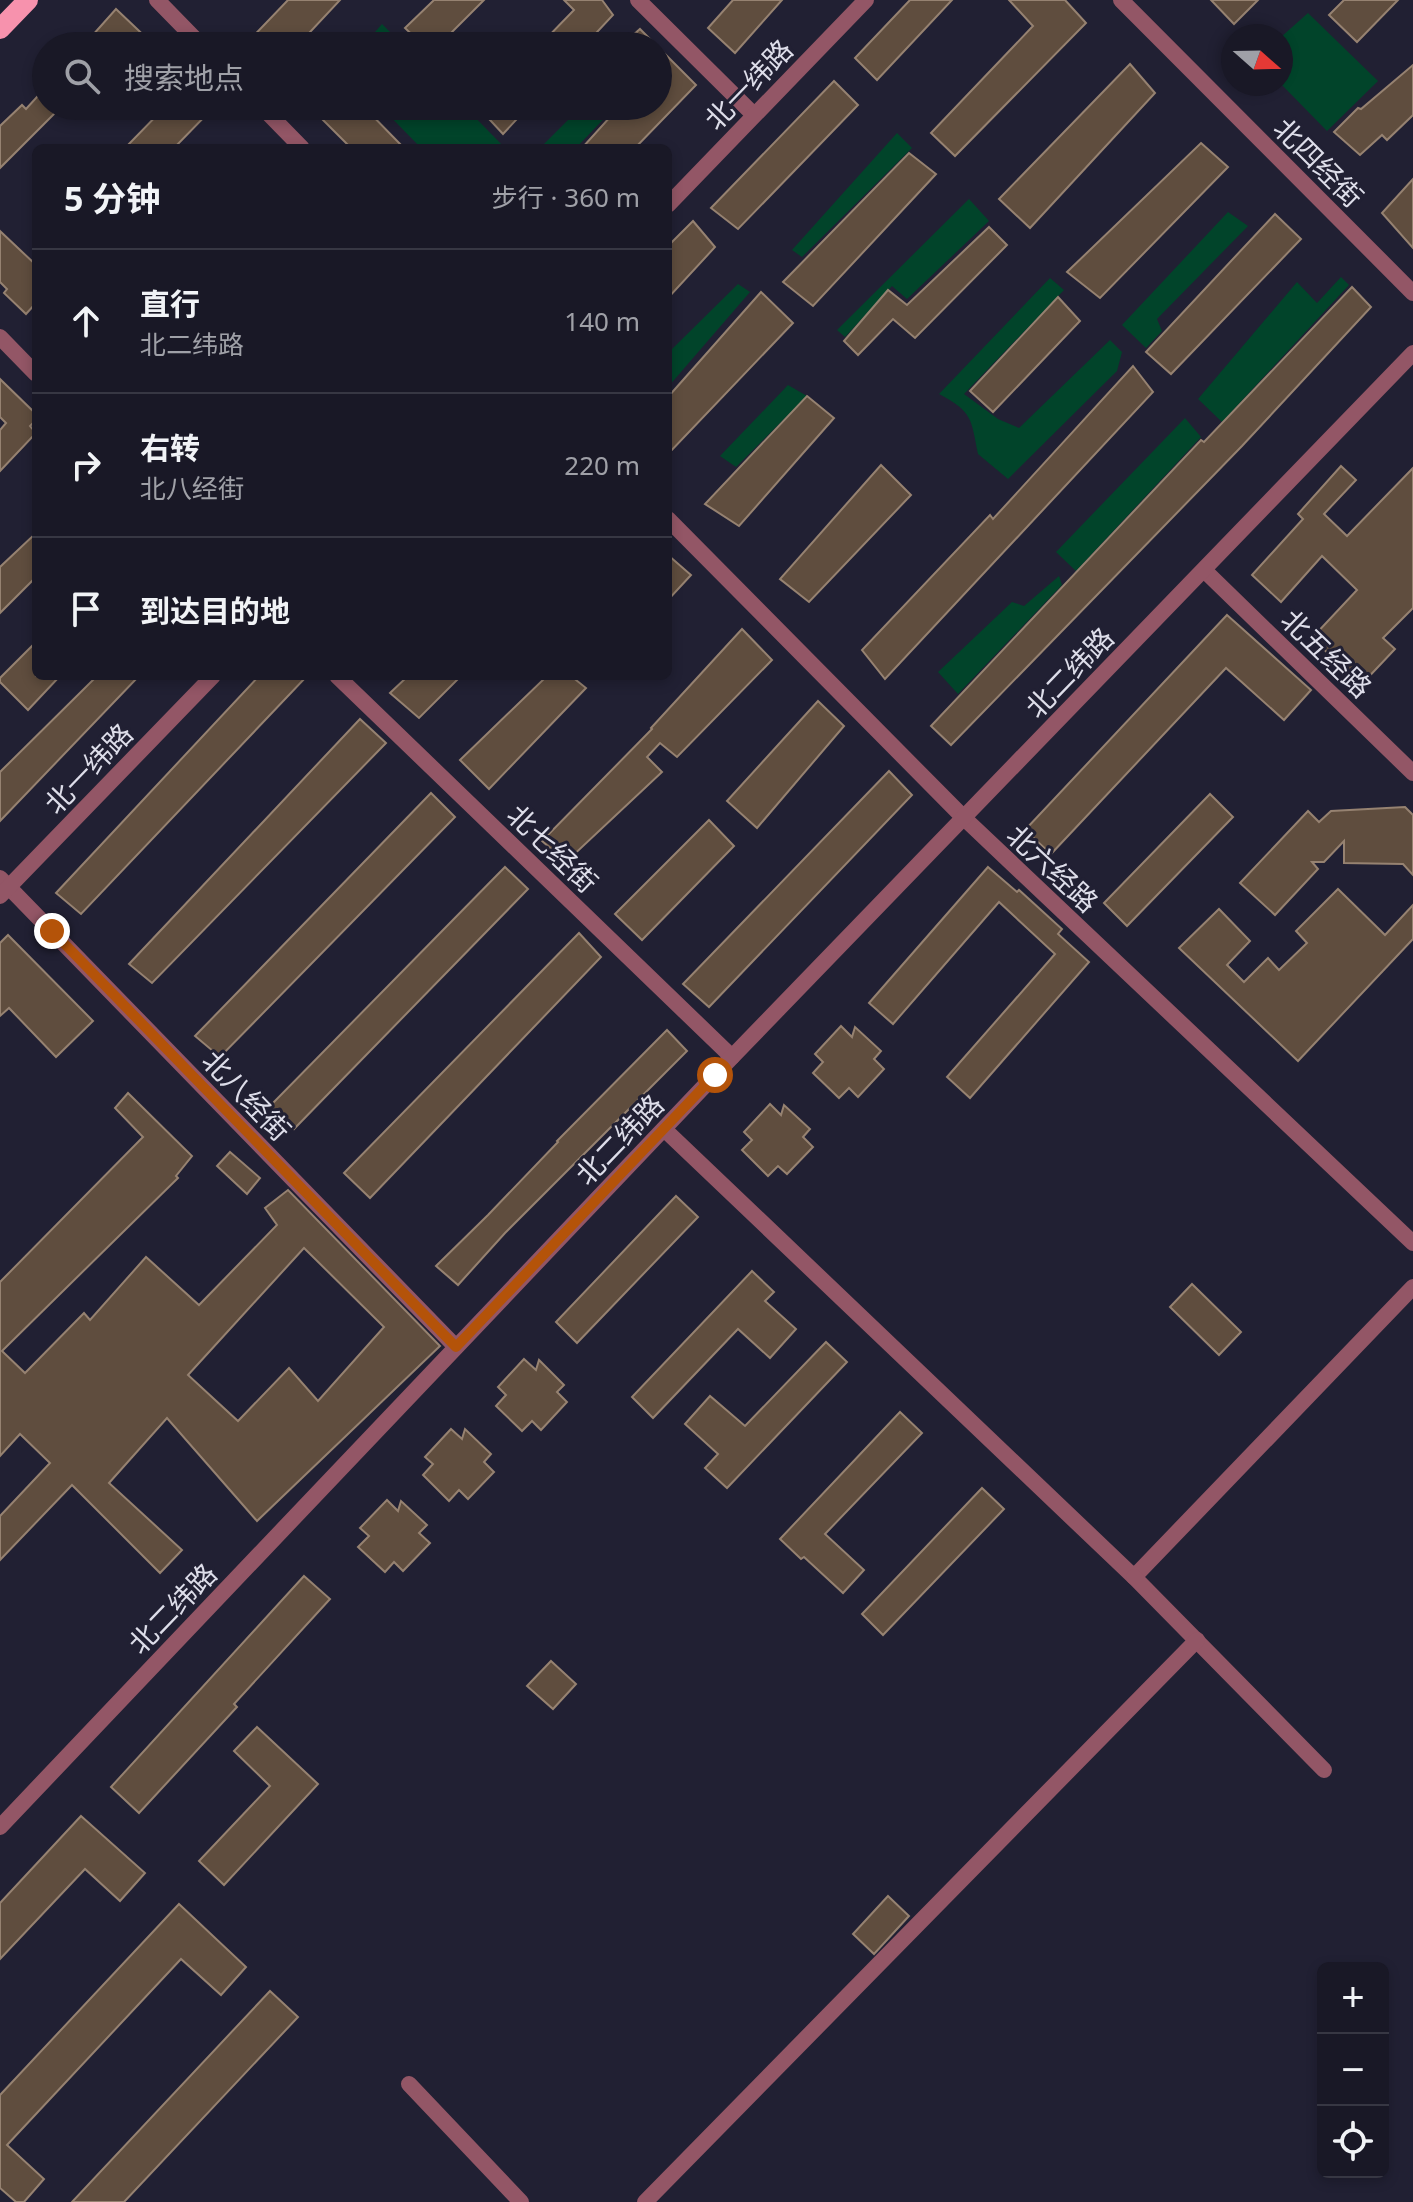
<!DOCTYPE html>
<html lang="zh">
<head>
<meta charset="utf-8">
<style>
  :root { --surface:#191826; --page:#22212e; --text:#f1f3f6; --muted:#9fa0a7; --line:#373743 }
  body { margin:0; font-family:"Noto Sans","Noto Sans SC",sans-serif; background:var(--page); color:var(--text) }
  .controls { position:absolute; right:24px; bottom:24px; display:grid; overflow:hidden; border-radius:12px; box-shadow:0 4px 12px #0003 }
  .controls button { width:72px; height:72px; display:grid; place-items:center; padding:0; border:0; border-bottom:2px solid var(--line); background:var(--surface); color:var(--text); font:40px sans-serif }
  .compass { position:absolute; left:1221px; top:24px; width:72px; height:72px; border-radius:50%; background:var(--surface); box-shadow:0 4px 12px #0003; rotate:110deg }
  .stop { position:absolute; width:24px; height:24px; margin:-18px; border:6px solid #b45309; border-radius:50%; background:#fff }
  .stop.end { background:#b45309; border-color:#fff; box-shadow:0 2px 8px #0008 }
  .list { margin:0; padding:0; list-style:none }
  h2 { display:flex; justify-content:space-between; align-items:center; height:104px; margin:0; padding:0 32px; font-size:34px }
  h2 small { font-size:26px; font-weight:400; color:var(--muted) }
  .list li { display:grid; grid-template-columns:52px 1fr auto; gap:24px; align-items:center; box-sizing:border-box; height:144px; padding:0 32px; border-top:2px solid var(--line) }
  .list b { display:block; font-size:30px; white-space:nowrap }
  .list p { margin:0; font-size:26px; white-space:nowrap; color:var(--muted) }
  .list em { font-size:26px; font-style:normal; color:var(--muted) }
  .icon { flex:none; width:44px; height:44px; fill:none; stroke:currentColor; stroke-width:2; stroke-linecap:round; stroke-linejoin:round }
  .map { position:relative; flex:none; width:1413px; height:2202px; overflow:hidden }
  .search { position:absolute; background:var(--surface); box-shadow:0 4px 12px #0003; left:32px; top:32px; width:640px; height:88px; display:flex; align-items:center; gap:20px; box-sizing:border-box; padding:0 28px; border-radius:44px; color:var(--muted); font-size:30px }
  .panel { position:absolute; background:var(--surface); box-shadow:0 4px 12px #0003; left:32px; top:144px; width:640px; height:536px; border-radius:12px }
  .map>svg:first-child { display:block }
  .green { fill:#01442a }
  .building { fill:#5f4d3e; stroke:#968271; stroke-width:2; fill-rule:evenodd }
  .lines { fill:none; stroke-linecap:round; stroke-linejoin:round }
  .minor { stroke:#935666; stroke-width:16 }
  .tertiary { stroke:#935666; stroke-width:16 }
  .primary { stroke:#f792ad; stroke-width:20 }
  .route { stroke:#b45309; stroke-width:10 }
  .labels { text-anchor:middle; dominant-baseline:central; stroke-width:6; stroke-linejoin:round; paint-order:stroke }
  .street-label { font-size:28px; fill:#dddde9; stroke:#212033 }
</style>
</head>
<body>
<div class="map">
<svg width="1413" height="2202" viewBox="0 0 1413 2202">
  <rect width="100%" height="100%" fill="#212033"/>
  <g class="green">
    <path d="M1308,13L1378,81L1327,131L1281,84V37Z"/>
    <path d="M382,24L404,46H363Z"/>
    <path d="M380,106H464L505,148H421Z"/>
    <path d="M582,106H616L576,148H540Z"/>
    <path d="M897,133L912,148L802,257L792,250Z"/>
    <path d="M969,199L989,221L907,299L892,286L845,337L837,330Z"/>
    <path d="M1228,212L1248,226L1157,319L1162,331L1146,348L1122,325Z"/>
    <path d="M1341,277L1349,285L1222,422L1198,399L1297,282L1317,303Z"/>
    <path d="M1050,278L1064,290L964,394L998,419L1019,428L1110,340L1122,352L1117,371L1008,479L978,454C971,419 973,412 939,394Z"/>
    <path d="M738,284L750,292L668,387V353Z"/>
    <path d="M788,385L807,396L736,467L720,456Z"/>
    <path d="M1185,418L1201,437L1076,571L1056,552Z"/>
    <path d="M1059,576L1062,585L958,694L938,672L1012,602L1024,606Z"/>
  </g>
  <g class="building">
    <path d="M288,0H340L297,46H244Z"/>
    <path d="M434,0H484L438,46H424L405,28Z"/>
    <path d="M564,0H602L613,15L584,46H539L574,10Z"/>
    <path d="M733,0H782L735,53L708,28Z"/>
    <path d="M910,0H952L877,80L855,58Z"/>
    <path d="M1009,0H1065L1086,23L955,156L931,133L1033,26Z"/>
    <path d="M1211,0H1258L1234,24Z"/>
    <path d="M1344,0H1398L1357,42L1329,15Z"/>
    <path d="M116,9L155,46H83Z"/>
    <path d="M640,29L657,46H621Z"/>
    <path d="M658,47L696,85L635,148H582L620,106H658Z"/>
    <path d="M1130,64L1155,93L1030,228L999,199Z"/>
    <path d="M1413,65V115L1387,140L1382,135L1360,155L1334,132L1358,108L1361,109Z"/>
    <path d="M834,81L858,105L738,229L711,208Z"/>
    <path d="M46,87V106H62L0,168V126L22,105L26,109Z"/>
    <path d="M166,106H215L174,148H125Z"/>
    <path d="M309,106H363L404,148H351Z"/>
    <path d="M477,106H529L503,134Z"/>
    <path d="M1201,143L1228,167L1100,298L1067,272Z"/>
    <path d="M909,153L936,174L813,306L783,282Z"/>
    <path d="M1413,179V248L1382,213Z"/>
    <path d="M1275,214L1301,239L1171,374L1146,352Z"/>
    <path d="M693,221L715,247L668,298V246Z"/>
    <path d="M989,227L1007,245L915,338L893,319L858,355L844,341L888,290L907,305Z"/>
    <path d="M0,231L36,265V303L26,314L4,293L7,289L0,282Z"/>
    <path d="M1352,287L1371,307L1242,446L951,745L931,726L1201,440L1204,442Z"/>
    <path d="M761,292L793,323L668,454V397Z"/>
    <path d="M1058,297L1080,321L993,412L970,391Z"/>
    <path d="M1133,366L1153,392L885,679L862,650L990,515L993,519Z"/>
    <path d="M0,379L36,414V420L30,426L36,433L0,471V430L6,423L0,417Z"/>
    <path d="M807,396L834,418L739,526L705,504Z"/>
    <path d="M881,465L911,495L809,602L780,579Z"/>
    <path d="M1341,466L1356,480L1324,514L1347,536L1413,468V608L1383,638L1395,649L1361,685L1312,638L1357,590L1322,556L1281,602L1252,575L1303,519L1298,514Z"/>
    <path d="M36,533V577L0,613V567Z"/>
    <path d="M668,555L691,575L668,600Z"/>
    <path d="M1227,615L1311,690L1284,720L1226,668L1051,854L1025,830Z"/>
    <path d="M742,629L772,660L677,757L660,743L647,757L662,772L566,862L542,841L652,729L651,728Z"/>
    <path d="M36,642V676H60L28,710L0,682V678Z"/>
    <path d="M97,676H139L0,821V772Z"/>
    <path d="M259,676H307L81,914L56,893Z"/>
    <path d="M408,676H461L419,718L390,693Z"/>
    <path d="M547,676H571L586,688L489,789L460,760Z"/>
    <path d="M818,701L844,726L757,828L727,801Z"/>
    <path d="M360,719L386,743L152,983L129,964Z"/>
    <path d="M889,771L912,795L709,1007L683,984Z"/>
    <path d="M431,793L455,817L220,1057L195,1036Z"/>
    <path d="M1210,794L1233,817L1127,926L1104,903Z"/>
    <path d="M1405,807L1413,815V875L1403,864L1344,863V841L1324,862H1312L1318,869L1275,915L1240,883L1308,811L1319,822L1331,811Z"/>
    <path d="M709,820L734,846L642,940L615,914Z"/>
    <path d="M505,867L528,889L294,1129L270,1106Z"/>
    <path d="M988,867L1017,892L1019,890L1062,929L1058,934L1089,962L970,1098L947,1077L1055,954L999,902L893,1024L869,1003Z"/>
    <path d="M1338,889L1385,935L1413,905V939L1298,1061L1179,948L1219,909L1250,941L1227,965L1244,982L1268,958L1279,970L1307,943L1296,931Z"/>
    <path d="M579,933L601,957L370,1198L344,1173Z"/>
    <path d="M8,935L93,1021L56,1057L9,1008L0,1016V943Z"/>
    <path d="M841,1026L852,1037L855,1027L881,1051L874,1059L884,1069L858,1097L849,1088L839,1098L813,1073L823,1062L815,1054Z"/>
    <path d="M667,1030L687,1051L505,1233L458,1285L436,1266L488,1215L558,1142L557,1141Z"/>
    <path d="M128,1093L192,1156L176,1176L178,1178L2,1351L25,1373L84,1313L90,1320L146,1257L199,1305L277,1225L265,1208L288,1190L440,1346L257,1521L167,1418L109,1483L182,1550L160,1573L72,1485L0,1560V1516L50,1463L20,1434L0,1456V1282L143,1137L115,1108ZM304,1248L384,1327L318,1401L289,1368L238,1421L188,1375Z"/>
    <path d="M770,1104L781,1115L784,1105L810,1129L803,1137L813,1147L787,1174L778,1166L768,1176L742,1150L752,1140L744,1132Z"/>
    <path d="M230,1152L260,1178L247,1194L217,1166Z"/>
    <path d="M676,1196L698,1217L577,1343L556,1322Z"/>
    <path d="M752,1271L774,1292L765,1301L796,1329L770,1358L738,1329L653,1418L632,1397Z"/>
    <path d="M1192,1284L1241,1332L1219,1355L1170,1307Z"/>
    <path d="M826,1342L847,1362L727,1488L705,1468L718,1454L685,1424L710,1396L745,1426Z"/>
    <path d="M524,1359L536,1370L539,1360L564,1385L557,1392L567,1402L541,1430L532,1421L522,1431L496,1406L506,1395L498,1387Z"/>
    <path d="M900,1412L922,1433L825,1534L864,1570L843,1593L804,1557L801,1559L780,1539Z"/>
    <path d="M451,1429L462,1439L465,1429L491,1454L484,1462L494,1472L468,1499L459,1490L449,1501L423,1475L433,1464L425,1457Z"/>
    <path d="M982,1488L1004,1509L883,1635L862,1614Z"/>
    <path d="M387,1500L398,1511L401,1501L427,1525L419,1533L430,1543L403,1571L394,1562L385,1572L358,1547L369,1536L360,1528Z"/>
    <path d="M304,1576L330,1599L234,1704L237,1707L139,1813L111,1787Z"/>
    <path d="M551,1661L576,1684L553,1709L527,1686Z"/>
    <path d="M257,1727L318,1784L224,1885L199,1861L270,1786L234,1751Z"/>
    <path d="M81,1816L145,1873L120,1901L85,1869L0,1959V1903Z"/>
    <path d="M888,1896L909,1916L874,1954L853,1934Z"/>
    <path d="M179,1904L246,1967L221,1995L181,1959L7,2145L44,2179L24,2202H16L0,2188V2095Z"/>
    <path d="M270,1991L298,2017L124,2202H72Z"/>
  </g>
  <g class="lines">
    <g class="minor">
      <path d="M157,0L202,46"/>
      <path d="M638,0L754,115"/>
      <path d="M1121,0L1413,293"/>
      <path d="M261,106L302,148"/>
      <path d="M668,205L866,0"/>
      <path d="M0,337L36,374"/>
      <path d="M668,519L964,818L1413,1243"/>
      <path d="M1204,570L1413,773"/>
      <path d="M337,676L732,1057"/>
      <path d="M0,878L456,1347"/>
      <path d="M0,896L213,676"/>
      <path d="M664,1129L1134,1577L1413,1287"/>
      <path d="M1134,1577L1324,1770"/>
      <path d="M409,2084L521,2202"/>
      <path d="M645,2202L1197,1640"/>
    </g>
    <path class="tertiary" d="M0,1827L732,1057L1413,353"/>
    <path class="primary" d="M0,29L28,0"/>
  </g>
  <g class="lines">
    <path class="route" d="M52,931L456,1347L715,1075"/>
  </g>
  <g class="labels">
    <g class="street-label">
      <text transform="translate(748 84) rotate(-46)">北一纬路</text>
      <text transform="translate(1319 162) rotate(45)">北四经街</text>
      <text transform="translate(1327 653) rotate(44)">北五经路</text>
      <text transform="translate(1069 672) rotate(-46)">北二纬路</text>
      <text transform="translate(88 768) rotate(-46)">北一纬路</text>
      <text transform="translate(553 848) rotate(44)">北七经街</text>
      <text transform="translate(1053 868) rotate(43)">北六经路</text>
      <text transform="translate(247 1095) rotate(46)">北八经街</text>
      <text transform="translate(619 1139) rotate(-46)">北二纬路</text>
      <text transform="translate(172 1608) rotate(-46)">北二纬路</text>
    </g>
  </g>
</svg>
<div class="controls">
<button>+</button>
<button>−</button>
<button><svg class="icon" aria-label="locate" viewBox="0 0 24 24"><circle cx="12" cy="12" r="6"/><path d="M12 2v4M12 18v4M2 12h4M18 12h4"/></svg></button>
</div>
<svg class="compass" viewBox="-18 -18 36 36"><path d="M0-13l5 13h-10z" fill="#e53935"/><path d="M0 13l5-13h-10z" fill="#9fa0a7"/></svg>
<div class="stop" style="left:715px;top:1075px"></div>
<div class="stop end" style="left:52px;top:931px"></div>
<div class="search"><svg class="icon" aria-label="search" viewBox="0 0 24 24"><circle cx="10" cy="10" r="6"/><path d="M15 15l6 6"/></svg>搜索地点</div>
<section class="panel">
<h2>5 分钟<small>步行 · 360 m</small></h2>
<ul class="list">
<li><svg class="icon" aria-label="ahead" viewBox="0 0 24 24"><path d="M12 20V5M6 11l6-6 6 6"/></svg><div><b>直行</b><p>北二纬路</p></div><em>140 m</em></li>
<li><svg class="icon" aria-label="right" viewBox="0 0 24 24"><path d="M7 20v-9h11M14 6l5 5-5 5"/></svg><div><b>右转</b><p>北八经街</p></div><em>220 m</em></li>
<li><svg class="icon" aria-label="arrive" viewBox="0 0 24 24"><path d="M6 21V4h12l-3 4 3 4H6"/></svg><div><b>到达目的地</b></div></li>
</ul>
</section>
</div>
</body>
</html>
